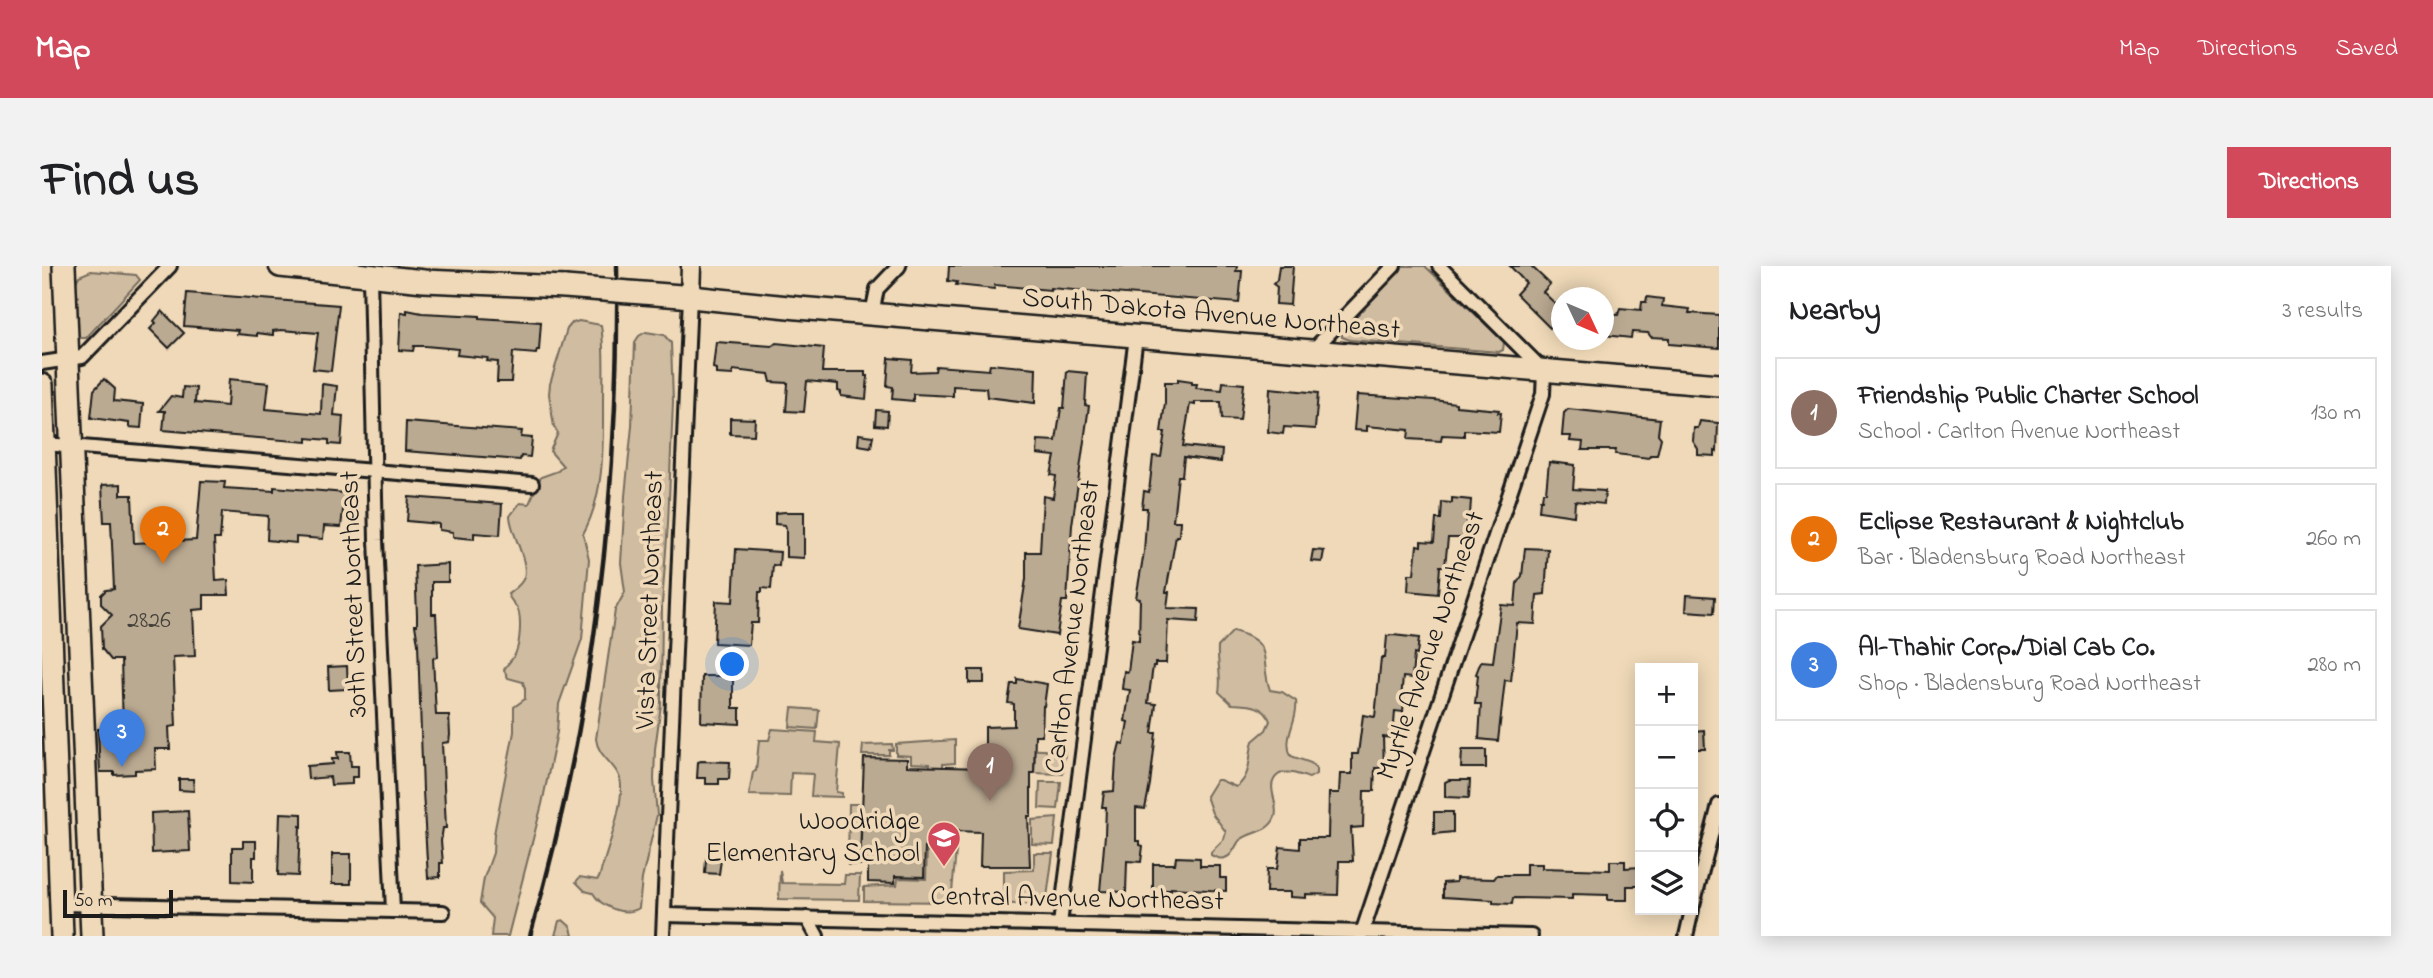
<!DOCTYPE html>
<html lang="en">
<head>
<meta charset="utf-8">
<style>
  :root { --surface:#fff; --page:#f2f2f2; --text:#202124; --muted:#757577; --line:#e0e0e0; --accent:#d1495b }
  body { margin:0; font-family:"Indie Flower",sans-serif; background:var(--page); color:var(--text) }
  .controls { position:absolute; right:21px; bottom:21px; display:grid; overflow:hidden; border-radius:0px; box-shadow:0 4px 18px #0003 }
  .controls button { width:63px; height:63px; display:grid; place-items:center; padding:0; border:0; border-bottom:2px solid var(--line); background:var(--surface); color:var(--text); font:35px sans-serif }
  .compass { position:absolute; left:1509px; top:21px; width:63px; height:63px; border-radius:50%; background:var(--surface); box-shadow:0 4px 18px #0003; rotate:134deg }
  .scale { position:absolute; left:21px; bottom:18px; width:110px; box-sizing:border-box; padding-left:7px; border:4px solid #1c1c1c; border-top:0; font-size:19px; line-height:24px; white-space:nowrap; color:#1c1c1c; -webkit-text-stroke:5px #efd9b8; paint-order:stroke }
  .you { position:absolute; left:691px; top:399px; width:24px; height:24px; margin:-18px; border:5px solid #fff; border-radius:50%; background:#1a73e8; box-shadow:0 0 0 10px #1a73e833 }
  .badge { display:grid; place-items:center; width:46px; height:46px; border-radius:50%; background:var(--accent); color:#fff; font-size:23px; font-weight:700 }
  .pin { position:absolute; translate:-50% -58px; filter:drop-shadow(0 2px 4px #0008) }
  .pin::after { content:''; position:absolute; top:37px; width:24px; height:21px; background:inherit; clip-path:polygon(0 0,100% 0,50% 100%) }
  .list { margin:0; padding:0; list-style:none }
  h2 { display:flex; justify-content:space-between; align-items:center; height:91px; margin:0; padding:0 28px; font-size:30px }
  h2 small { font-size:23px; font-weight:400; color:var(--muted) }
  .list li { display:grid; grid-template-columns:46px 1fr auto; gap:21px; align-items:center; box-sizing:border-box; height:112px; margin:0 14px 14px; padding:0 14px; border:2px solid var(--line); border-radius:0px }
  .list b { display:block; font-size:26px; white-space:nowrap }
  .list p { margin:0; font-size:23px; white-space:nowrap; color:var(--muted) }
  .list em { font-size:23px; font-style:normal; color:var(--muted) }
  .icon { flex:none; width:38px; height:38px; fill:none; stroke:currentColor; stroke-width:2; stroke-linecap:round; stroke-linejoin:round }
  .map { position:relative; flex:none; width:1677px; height:670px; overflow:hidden; border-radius:0px }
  header { display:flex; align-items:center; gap:42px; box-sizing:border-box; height:98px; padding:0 35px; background:var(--accent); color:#fff }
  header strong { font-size:33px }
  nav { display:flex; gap:38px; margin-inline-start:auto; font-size:24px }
  .intro { display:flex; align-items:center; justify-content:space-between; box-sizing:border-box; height:168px; padding:0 42px }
  h1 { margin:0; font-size:49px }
  .button { padding:18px 32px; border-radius:0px; background:var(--accent); color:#fff; font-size:24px; font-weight:700 }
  main { display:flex; gap:42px; padding:0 42px }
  aside { flex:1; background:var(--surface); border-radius:0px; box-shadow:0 4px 18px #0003 }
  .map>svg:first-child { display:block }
  .green { fill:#d0bda1; stroke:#766c5e; stroke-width:2 }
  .building { fill:#bbaa92; stroke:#1c1c1c; stroke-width:2 }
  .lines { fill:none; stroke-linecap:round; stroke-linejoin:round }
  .street-casing { stroke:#1c1c1c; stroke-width:18 }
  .secondary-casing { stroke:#1c1c1c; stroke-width:23 }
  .primary-casing { stroke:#1c1c1c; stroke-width:26 }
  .street { stroke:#efd9b8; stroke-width:12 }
  .secondary { stroke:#efd9b8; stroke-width:18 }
  .primary { stroke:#efd9b8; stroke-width:21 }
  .rail { stroke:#1c1c1c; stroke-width:4.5 }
  .primary-bridge-casing { stroke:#1c1c1c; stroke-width:26; stroke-linecap:butt }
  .primary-bridge { stroke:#efd9b8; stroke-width:21 }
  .labels { text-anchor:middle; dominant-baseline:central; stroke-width:7; stroke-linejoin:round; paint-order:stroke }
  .number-label { font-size:24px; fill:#44403a }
  .street-label { font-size:28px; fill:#1c1c1c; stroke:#efd9b8 }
  .poi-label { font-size:28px; fill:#1c1c1c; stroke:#efd9b8; text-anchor:end }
</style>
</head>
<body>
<header>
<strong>Map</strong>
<nav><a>Map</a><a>Directions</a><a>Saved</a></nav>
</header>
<div class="intro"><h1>Find us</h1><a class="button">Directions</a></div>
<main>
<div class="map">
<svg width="1677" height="670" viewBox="0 0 1677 670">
  <rect width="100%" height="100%" fill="#efd9b8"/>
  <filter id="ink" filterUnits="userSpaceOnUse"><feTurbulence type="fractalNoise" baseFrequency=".0143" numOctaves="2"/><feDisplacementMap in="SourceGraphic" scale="14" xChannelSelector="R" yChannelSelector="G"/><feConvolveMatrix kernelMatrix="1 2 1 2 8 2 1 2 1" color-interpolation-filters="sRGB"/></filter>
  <g filter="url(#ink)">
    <g class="green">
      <path d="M1360,0H1383L1462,76L1461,84L1457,86L1308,74L1300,71V62Z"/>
      <path d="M49,5L94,9L98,14L44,72H38L34,68L32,20L37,10Z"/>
      <path d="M537,55L559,59C563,85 561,109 561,135C561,179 563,228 541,268L547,293L540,373L517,438L515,466L500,538L466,670H449L451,652L438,637L442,612L451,587L452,568L472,466V441L483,433V423L481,416L466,412L462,404C465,397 472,393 474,386C478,376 479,357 477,347C476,340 468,335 466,328C471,324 480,319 482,311C487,295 469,268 468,250L478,237L487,238L499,211L516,205L521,200L508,185L516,167L512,161L507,128L508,118L525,63L530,57Z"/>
      <path d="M604,66L622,69L629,77L631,136L626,258L620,338L619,439L613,483L612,514L615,549L600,613L597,642C583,651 559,641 551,627L543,625L534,616L538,611L555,614L557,612C563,589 586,531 577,510C571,496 556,490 554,473L573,344L583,326L579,297L583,230L590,160L593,76L597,70Z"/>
      <path d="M1191,365C1234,376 1217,394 1228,424L1240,426L1254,435C1257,454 1240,471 1249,490L1269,497L1274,502V508L1267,512C1258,509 1244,503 1236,509C1222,520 1238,537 1233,551C1227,567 1209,565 1198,574C1193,579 1192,588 1185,591C1179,594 1175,592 1169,589V586L1182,573L1184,566L1170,547L1164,530L1174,514H1178L1194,521C1210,510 1206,492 1211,475L1224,464L1228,455C1222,438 1205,439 1190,438L1177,426C1180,411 1175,397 1176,381Z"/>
      <path d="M750,442L777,444L775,463L748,461Z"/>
      <path d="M730,463L775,466L774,476L798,478L794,526L800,527V531L769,530L771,508L749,507L748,530L707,529L711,506L714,505L717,474H727Z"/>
      <path d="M913,474V497L901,498L902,558L887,554L888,498L869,497V490L854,489V478Z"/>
      <path d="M850,478L851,484H847V489H820L821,479Z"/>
      <path d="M977,483L1023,485L1021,508L992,507L993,490L977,489Z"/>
      <path d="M998,516H1019L1016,543L997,542Z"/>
      <path d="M807,538H819L818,599H806Z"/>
      <path d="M1015,552L1012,579L990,578V554Z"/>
      <path d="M885,581H912L914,585L909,636L822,635V621L855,619L856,612L884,613Z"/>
      <path d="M992,587H1011L1004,639L946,637L947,632H962V605L992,604Z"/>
      <path d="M738,604L740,617L802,618L803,609H818L817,634L737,633Z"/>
      <path d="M521,654L529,661L531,670H513L517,655Z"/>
    </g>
    <g class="building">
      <path d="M907,0H1195L1194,5H1200L1197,37L1008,22V24L953,19L952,23L914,19L915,16L906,15Z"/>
      <path d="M1237,0H1251L1248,39L1234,38L1235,21L1231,18L1235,14Z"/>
      <path d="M1468,0H1489L1508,18L1501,26L1519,43L1512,51L1515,54L1508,62L1474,28L1484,17Z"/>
      <path d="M145,27L297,39L289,105L271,103L276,67L239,64L231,65V69L215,67V70L195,68L196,64L142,60Z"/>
      <path d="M1605,31L1621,33L1620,40L1648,43L1647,47L1677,49V82L1627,78V72L1609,71L1606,67L1590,66L1589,72L1562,69V48L1576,49L1578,42L1599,44L1600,36H1604Z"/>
      <path d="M365,44L380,47L438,50V52L499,56L497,84H495L494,88L471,86L469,116H455L456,96L445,95L446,92L415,89L416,83L383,80H372L371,85L357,84L359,46L365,47Z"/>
      <path d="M120,45L142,67L127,82L108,63L114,57L112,55Z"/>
      <path d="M674,76L730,80L734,77L782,82L780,106H823V110H826L824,133L799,130V126L796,125V118L765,115L762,146L744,145L746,117L729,116L727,108L691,104V109L674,108V103L671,102Z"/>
      <path d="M847,92L870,94L869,106L893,105L894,100L947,104L948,98L994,102L993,137L945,131L944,122L911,120V130L871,128V135L850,133L851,121L845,120Z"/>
      <path d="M1025,105L1045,107L1043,139L1047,140L1030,259L1025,335H1020L1015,369L976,363L984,313V286H998L1001,230L1011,232L1014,210L1009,209L1013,190L995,188L996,174L1014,175L1019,142H1022Z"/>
      <path d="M62,113L73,123L72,135L101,138L99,162L87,161V157L49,152L52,124Z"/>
      <path d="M187,113L227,117L224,143L279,148L280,118L295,120L292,149L301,150L299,179L287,178V174L265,172V176L121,164L123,145H117L129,130L140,132L141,121L154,122L153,137L185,140Z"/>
      <path d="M1136,113L1150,115V118H1155L1154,122L1180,124L1181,116L1202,118L1198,154L1180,153L1179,136H1153V139L1148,138L1141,180L1180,184L1179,196L1142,191L1140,210H1136L1131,255H1138L1137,270H1134L1124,326H1127L1125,342L1157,343L1156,356L1126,354L1124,397H1113V400H1111L1106,437L1114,438L1110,467H1114L1108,518L1103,543L1094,542V575H1098V579L1101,580L1099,596L1085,595L1084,626L1058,625L1063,569L1064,541H1060L1062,526L1072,525L1074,493L1078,477L1082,478L1086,456L1083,455L1088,424L1080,423L1082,405L1086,406L1090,374L1097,375L1098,333L1094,332L1102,286L1105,242H1100L1102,225L1107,226L1111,190L1119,191L1123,166H1119L1123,137V116H1136Z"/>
      <path d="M1228,122L1276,127L1273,163L1242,161L1241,168L1226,166Z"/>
      <path d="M1315,129L1392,134L1414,137V140L1457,144L1456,147H1459L1457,166L1422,164V170L1400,169L1399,175L1366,173L1367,164L1325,160V165L1312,164Z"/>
      <path d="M1526,143L1618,153L1616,168L1619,172L1615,189H1608L1607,192L1573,188L1574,184H1540L1541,176L1528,175L1529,170H1520L1522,147Z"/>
      <path d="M834,144L846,145L845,160L833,159Z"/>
      <path d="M688,152L713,153L712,169L688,168Z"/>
      <path d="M1658,155L1676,157L1675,186L1673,185V190L1656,189V183L1651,175L1652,162H1656Z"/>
      <path d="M364,156L480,165L479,171L490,172L488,191L479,190L478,194L363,185Z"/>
      <path d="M817,168L831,170L829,181L816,179Z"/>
      <path d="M1507,196L1533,199L1531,223L1563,225L1562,238L1533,235L1532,250L1497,245L1498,234H1500L1501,226H1504Z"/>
      <path d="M159,215L183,216L182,222L232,225V221L303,227L299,261L282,260L281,273L254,271V277L225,274L226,250L180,246L178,273H172L174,315L186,314L187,329H162V343L151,344L153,390L131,391L134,460L127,461L128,483H113L114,503L93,504V508L72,509V506H58L56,463L81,462L79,394H69L60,383L59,360L70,349L59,338V329L64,324L72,323L69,256H62L60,219L79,218V229H90L92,277L154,274Z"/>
      <path d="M367,231L460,238L458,269L432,267V273L411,271V266L397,264V258L365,255Z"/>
      <path d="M1410,232L1429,234L1428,249L1425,248L1424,272H1406L1403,300H1398L1396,328L1366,325L1367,308H1372L1375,279L1379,280V275L1392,276L1394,253H1399L1400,236L1410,237Z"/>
      <path d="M743,246H762V292L744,291V262L743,259L733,258V247Z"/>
      <path d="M1483,282L1506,283L1503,328L1495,329L1493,358L1475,357L1469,415L1463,414L1456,475L1437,473L1439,438H1433L1436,409L1434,408L1439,395L1451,396L1459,339L1473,340L1475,317L1480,310Z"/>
      <path d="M694,283L738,286L737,300L731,299L729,323L720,322V326H717L716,357H709L707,379L672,377L674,335L691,336Z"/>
      <path d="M1271,284L1282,285L1280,296L1269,295Z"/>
      <path d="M406,298V316H390V348H394L396,391L391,392L394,449H407L408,469L407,476L400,477L404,562H401L399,575L401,597H398V611L386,612L381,525L376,378L373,359H375V349L373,300Z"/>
      <path d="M1645,329L1673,331L1672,347L1644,345Z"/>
      <path d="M1351,369L1377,372L1375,389L1372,388L1370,412L1361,411L1359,433H1362L1361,446L1353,445L1351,472L1341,471L1342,502H1333L1332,525H1322L1321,561L1309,562L1311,595H1297L1296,629L1264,628V632L1248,631V626H1224L1225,603H1235L1238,581L1258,583V572H1286L1287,527H1297L1298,508H1310V488H1316L1321,449L1333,451L1339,392H1343L1345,370Z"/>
      <path d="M305,400L306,423L287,424L286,401Z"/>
      <rect x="927" y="404" width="15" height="13"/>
      <path d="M660,410H691V442H698V458L659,456Z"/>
      <path d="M975,413L1005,418L1002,440H1001L1000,469H993L992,507H989V550H986L988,600H938L939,566L912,565V581L883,580L882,611L853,610V617L826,616V598H818L822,492L865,493V500L943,502V461L972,460V438L966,437L969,418H975Z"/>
      <path d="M1662,464L1663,483H1651V465Z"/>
      <path d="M1420,484H1444V502H1419Z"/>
      <path d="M295,486H308L309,500H316V511H310V518L289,519L288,511L266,513L265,500L291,498L290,493H296Z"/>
      <path d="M659,495L688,496L687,513H677V518H664V512H655L656,496Z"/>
      <path d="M137,513H151L152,525L137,524Z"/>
      <path d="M1407,514H1428L1427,532L1403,531V516Z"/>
      <path d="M146,545L148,585L110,587L109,547Z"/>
      <path d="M1392,546H1411V566L1392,568Z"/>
      <path d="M238,547L260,548V561L258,560L256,610L236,609Z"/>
      <path d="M201,575H214V591H211V616L190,615V581H201Z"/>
      <rect x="290" y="588" width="19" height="30"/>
      <path d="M1134,591L1158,592V600H1178V612H1184V625L1129,622V624H1111V598H1133Z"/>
      <path d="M664,593L679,594L677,608L663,607Z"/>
      <path d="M1568,595H1583V602L1598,601V620H1585V634H1566V629L1530,628V633L1471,632L1470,638L1451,637V634L1401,631V617L1414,616V612L1452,613L1455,609H1484V598H1500V602L1568,604Z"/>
    </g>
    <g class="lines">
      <g class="street-casing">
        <g id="street">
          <path d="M328,10L334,274L351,645"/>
          <path d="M830,48L835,23L857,0"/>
          <path d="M1270,85L1352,0"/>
          <path d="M0,97L40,91L128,0"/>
          <path d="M3,178L490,218"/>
          <path d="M19,638L401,646"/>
          <path d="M1651,639L1677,539"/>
          <path d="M622,649L1489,670"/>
          <path d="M765,652L775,670"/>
          <path d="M1018,658L1094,71"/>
          <path d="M621,670L648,30"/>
          <path d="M1319,670L1501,128L1502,105L1397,0"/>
          <path d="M1644,670L1650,644"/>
        </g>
      </g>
      <g class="secondary-casing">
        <path id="secondary" d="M648,30L649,0"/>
      </g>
      <g class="primary-casing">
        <g id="primary">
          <path d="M22,0L50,670"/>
          <path d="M238,0L382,15L523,21"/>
          <path d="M639,30L756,42L1677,119"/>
          <path d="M0,119L20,670"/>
        </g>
      </g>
      <use href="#street" class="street"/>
      <use href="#secondary" class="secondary"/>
      <use href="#primary" class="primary"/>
      <path class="rail" d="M488,670C551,454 578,224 575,0"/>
      <g class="primary-bridge-casing">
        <path id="primary-bridge" d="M523,21L639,30"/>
      </g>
      <use href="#primary-bridge" class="primary-bridge"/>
    </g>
  </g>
  <defs>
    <g id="school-pin" transform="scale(1.75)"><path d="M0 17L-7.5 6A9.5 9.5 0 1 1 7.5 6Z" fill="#d1495b" stroke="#efd9b8"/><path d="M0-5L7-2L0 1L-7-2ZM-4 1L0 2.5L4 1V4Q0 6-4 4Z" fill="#fff"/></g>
  </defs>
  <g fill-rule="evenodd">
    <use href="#school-pin" x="902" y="572"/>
  </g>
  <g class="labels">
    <g class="number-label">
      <text x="107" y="355">2826</text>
    </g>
    <g class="street-label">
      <text transform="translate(1169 49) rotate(5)">South Dakota Avenue Northeast</text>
      <text transform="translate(313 328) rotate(-92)">30th Street Northeast</text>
      <text transform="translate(609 334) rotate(-88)">Vista Street Northeast</text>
      <text transform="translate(1032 361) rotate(-83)">Carlton Avenue Northeast</text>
      <text transform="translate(1390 380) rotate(-71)">Myrtle Avenue Northeast</text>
      <text transform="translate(1035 634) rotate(1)">Central Avenue Northeast</text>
    </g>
    <g class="poi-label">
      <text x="878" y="556">Woodridge<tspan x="878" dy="32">Elementary School</tspan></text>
    </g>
  </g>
</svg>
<div class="controls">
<button>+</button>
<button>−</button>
<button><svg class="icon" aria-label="locate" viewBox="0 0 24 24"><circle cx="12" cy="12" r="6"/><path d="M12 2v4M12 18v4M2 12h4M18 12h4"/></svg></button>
<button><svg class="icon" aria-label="layers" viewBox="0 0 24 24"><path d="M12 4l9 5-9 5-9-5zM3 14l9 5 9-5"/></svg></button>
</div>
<svg class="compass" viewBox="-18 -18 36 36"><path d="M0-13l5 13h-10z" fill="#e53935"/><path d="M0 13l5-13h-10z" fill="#757577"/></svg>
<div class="scale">50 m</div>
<div class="you"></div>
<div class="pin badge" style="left:948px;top:535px;background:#8d6e63">1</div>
<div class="pin badge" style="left:121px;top:298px;background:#e8710a">2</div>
<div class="pin badge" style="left:80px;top:501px;background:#3f7fe0">3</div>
</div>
<aside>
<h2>Nearby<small>3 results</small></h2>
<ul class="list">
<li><span class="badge" style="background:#8d6e63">1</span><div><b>Friendship Public Charter School</b><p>School · Carlton Avenue Northeast</p></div><em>130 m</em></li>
<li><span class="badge" style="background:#e8710a">2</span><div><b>Eclipse Restaurant &amp; Nightclub</b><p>Bar · Bladensburg Road Northeast</p></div><em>260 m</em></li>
<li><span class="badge" style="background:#3f7fe0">3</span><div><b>Al-Thahir Corp./Dial Cab Co.</b><p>Shop · Bladensburg Road Northeast</p></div><em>280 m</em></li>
</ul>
</aside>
</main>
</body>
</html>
